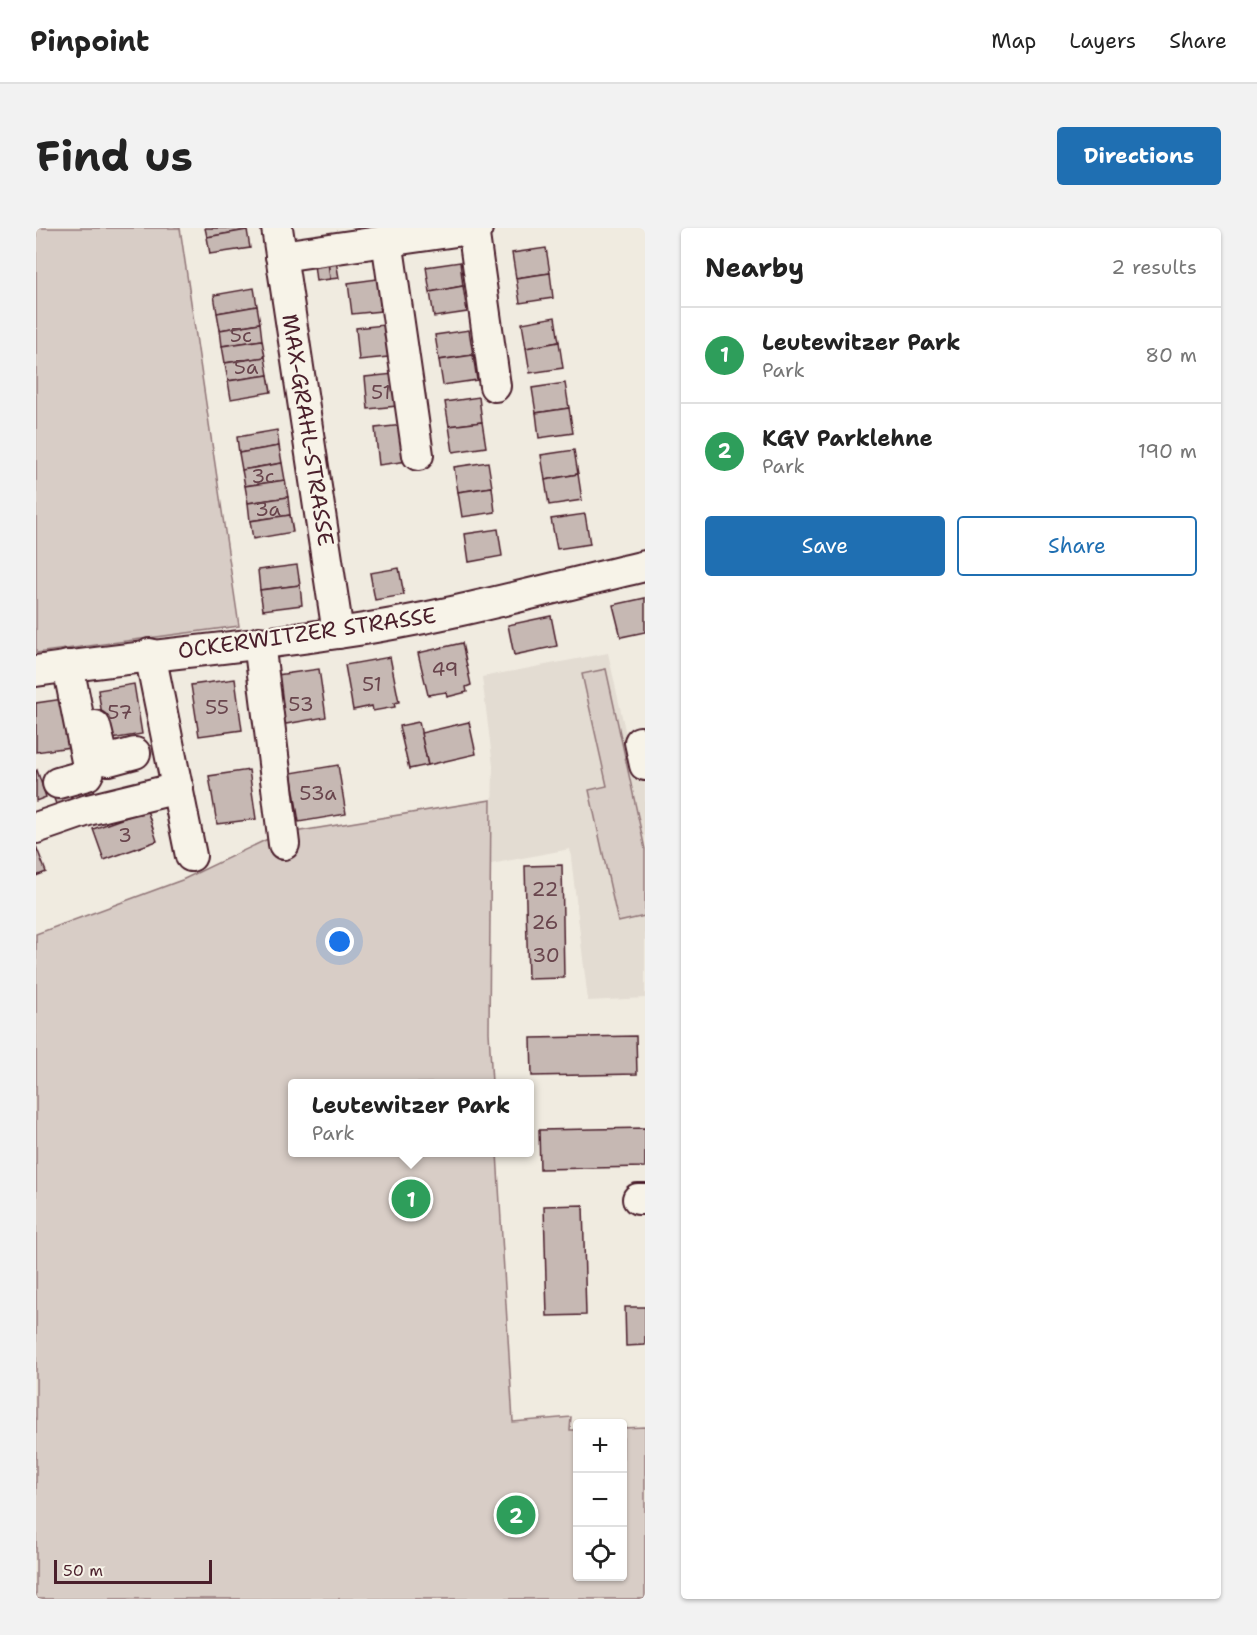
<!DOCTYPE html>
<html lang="en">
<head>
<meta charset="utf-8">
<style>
  :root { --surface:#fff; --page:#f2f2f2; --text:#222; --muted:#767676; --line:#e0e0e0; --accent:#1f6fb2 }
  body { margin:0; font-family:"Shantell Sans",sans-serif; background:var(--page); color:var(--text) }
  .controls { position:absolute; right:18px; bottom:18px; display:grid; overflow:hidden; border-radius:6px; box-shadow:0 2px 4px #0004 }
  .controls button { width:54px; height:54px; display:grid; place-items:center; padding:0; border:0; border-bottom:2px solid var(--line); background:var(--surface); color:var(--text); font:30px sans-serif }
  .scale { position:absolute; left:18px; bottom:15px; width:158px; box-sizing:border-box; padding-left:6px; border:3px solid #4a1f2b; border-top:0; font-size:16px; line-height:21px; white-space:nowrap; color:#4a1f2b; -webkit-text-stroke:4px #f7f3e8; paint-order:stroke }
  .you { position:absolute; left:304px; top:714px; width:21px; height:21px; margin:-15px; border:4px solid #fff; border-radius:50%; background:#1a73e8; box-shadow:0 0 0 9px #1a73e833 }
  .badge { display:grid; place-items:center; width:39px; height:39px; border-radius:50%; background:var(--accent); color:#fff; font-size:20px; font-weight:700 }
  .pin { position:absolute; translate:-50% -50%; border:3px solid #fff; box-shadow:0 2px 6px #0006 }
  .popup { position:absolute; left:252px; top:851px; width:246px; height:78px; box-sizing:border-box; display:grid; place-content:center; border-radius:6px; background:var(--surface); filter:drop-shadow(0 2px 4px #0005); font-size:20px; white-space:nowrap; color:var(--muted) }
  .popup b { font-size:22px; color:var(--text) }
  .popup::after { content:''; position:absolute; left:50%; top:100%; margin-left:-12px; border:12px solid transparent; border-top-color:var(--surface) }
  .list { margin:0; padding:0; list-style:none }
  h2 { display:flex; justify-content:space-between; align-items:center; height:78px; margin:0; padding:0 24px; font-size:26px }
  h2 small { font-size:20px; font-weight:400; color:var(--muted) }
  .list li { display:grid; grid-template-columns:39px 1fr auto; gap:18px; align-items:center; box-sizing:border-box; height:96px; padding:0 24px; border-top:2px solid var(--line) }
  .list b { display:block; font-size:22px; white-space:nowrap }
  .list p { margin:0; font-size:20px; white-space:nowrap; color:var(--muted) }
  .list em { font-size:20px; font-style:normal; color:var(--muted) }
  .actions { display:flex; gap:12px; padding:18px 24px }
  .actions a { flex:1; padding:14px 0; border:2px solid var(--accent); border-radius:6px; text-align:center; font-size:21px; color:var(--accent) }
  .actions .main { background:var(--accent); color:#fff }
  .icon { flex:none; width:33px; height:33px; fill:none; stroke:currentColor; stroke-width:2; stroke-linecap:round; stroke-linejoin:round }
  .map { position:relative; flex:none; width:609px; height:1371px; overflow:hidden; border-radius:6px }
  header { display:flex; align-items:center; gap:36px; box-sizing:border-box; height:84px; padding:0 30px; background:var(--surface); border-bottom:2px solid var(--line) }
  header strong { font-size:28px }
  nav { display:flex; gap:33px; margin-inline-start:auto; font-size:21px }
  .intro { display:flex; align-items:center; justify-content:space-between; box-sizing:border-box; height:144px; padding:0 36px }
  h1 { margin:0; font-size:42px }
  .button { padding:15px 27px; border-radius:6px; background:var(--accent); color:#fff; font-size:21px; font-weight:700 }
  main { display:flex; gap:36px; padding:0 36px }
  aside { flex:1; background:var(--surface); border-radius:6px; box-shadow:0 2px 4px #0004 }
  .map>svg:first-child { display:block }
  .built { fill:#e3dcd2 }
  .green { fill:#d8cdc6; stroke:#917678; stroke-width:1.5 }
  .building { fill:#c6b8b3; stroke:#4a1f2b; stroke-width:1.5 }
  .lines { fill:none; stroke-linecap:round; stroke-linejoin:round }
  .minor-casing { stroke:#4a1f2b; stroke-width:34 }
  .minor { stroke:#f7f3e8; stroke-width:30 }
  .labels { text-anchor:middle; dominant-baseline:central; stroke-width:4.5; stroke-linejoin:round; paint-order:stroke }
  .number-label { font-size:20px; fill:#69454d }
  .street-label { font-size:22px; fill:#4a1f2b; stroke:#f7f3e8 }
</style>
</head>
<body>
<header>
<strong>Pinpoint</strong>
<nav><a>Map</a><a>Layers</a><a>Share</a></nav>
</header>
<div class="intro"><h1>Find us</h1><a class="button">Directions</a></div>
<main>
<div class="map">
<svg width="609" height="1371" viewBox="0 0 609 1371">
  <rect width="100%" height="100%" fill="#f0ebe0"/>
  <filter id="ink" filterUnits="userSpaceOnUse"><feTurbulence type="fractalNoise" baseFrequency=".0167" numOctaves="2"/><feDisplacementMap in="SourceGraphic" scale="12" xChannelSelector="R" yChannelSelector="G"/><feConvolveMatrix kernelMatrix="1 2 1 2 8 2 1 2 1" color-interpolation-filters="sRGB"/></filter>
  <g filter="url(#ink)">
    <path class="built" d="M572,425L598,543L609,541V770L552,773L534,621L455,636L457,538L446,449Z"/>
    <g class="green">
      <path d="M0,0H144L203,398L0,425Z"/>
      <path d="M570,441L609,621V688L582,694L553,562L571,558L546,446Z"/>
      <path d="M455,572L453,804L456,855L256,856V924L461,925L477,1194L535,1189L534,1202H541L542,1348H586L587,1200L609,1199V1371H0V706L146,652L240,607Z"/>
    </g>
    <g class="building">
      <path d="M169,0H211V2L171,9Z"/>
      <path d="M211,2L214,20L174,26L171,9Z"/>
      <path d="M510,20L514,45L480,50L476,25Z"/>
      <path d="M300,33L303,50L294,51L292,34Z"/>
      <path d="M292,34L294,51L280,53L278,36Z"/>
      <path d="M424,34L427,58L394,64L390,39Z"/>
      <path d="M514,45L517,70L484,75L480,50Z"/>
      <path d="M341,51L345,83L316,86L312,55Z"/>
      <path d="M427,58L431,84L398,89L394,64Z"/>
      <path d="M218,60L221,78L181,85L178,67Z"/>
      <path d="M221,78L224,95L184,102L181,85Z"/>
      <path d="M519,89L523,114L490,120L486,95Z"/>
      <path d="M224,95L226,112L186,118L184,102Z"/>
      <path d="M348,97L352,129L323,132L320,100Z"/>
      <path d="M433,102L437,127L403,132L399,107Z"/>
      <path d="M226,112L229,129L189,135L186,118Z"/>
      <path d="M523,114L527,140L494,145L490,120Z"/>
      <path d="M437,127L441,152L407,157L403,132Z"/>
      <path d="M229,129L232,147L192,153L189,135Z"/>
      <path d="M358,146L361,178L332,181L329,149Z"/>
      <path d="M232,147L235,164L195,171L192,153Z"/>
      <path d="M529,155L533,180L500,185L496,160Z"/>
      <path d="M443,169L446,194L413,198L409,174Z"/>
      <path d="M533,180L537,205L503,210L500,185Z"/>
      <path d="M446,194L450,219L417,224L413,198Z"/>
      <path d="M368,197L372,233L343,237L339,200Z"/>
      <path d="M241,202L243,218L203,225L201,209Z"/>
      <path d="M243,218L246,235L206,242L203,225Z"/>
      <path d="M538,222L542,246L509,252L505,227Z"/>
      <path d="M452,234L456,259L422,264L418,239Z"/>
      <path d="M246,235L249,252L209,258L206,242Z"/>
      <path d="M542,246L546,272L513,277L509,252Z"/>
      <path d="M249,252L252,269L212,275L209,258Z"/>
      <path d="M456,259L459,284L426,289L422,264Z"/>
      <path d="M252,269L254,287L214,293L212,275Z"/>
      <path d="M549,286L554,316L521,321L515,291Z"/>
      <path d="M254,287L257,304L217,311L214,293Z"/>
      <path d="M462,301L466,328L433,334L429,306Z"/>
      <path d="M261,337L264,357L224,362L222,342Z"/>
      <path d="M363,340L368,367L339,372L334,345Z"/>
      <path d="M264,357L266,377L227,382L224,362Z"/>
      <path d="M609,370V404L585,409L577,377Z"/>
      <path d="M515,388L521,418L478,427L472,397Z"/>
      <path d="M426,415L435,457L430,459L431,464L411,469L410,464L392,467L382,425Z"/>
      <path d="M354,429L363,474L358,475L359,479L337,483L336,478L317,482L309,437Z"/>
      <path d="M283,441L290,489L244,497L241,447Z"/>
      <path d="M199,451L206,502L163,508L155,457Z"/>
      <path d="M98,456L106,506L70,512L62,462Z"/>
      <path d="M27,471L34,519L0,524V475Z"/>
      <path d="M383,494L392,537L373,541L363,498Z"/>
      <path d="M433,494L440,526L392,537L385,505Z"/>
      <path d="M302,537L310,586L263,594L255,545Z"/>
      <path d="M1,542L10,569L0,573V543Z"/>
      <path d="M213,542L220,591L181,596L173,548Z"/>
      <path d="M33,561L39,578L23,584L17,568Z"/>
      <path d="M111,582L121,613L68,632L57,601Z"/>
      <path d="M0,618L10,644L0,648Z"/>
      <path d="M526,637L528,750L492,751L489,638Z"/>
      <path d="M600,808L601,846L496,848L495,810Z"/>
      <path d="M609,900V939L504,941L503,902Z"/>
      <path d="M547,977L550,1087L511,1088L508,978Z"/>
      <path d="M589,1079H609V1117L590,1118Z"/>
    </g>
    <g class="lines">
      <g class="minor-casing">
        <g id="minor">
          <path d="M241,0L302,405"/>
          <path d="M437,0L459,158"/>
          <path d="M351,12L382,227"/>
          <path d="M245,28L441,0"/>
          <path d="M223,414L248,616"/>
          <path d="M114,426L155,628"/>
          <path d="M0,443C101,428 202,420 302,405C406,390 507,362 609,338"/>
          <path d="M59,498L67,530L73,532L99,525"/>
          <path d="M604,514L609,537"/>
          <path d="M22,555L51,547L53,543L32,438"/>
          <path d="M0,600L52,582L142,560"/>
          <path d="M602,971H609"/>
        </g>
      </g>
      <use href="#minor" class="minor"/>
    </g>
  </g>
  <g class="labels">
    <g class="number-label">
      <text x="205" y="107">5c</text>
      <text x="210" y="139">5a</text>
      <text x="345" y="164">51</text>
      <text x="227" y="248">3c</text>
      <text x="232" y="281">3a</text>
      <text x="409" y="441">49</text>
      <text x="336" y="456">51</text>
      <text x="265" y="476">53</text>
      <text x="181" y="479">55</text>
      <text x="84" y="484">57</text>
      <text x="282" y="565">53a</text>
      <text x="89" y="607">3</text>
      <text x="509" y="661">22</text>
      <text x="509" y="694">26</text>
      <text x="510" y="727">30</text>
    </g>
    <g class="street-label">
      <text transform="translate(272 202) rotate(81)">MAX-GRAHL-STRASSE</text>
      <text transform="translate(271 405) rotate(-8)">OCKERWITZER STRASSE</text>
    </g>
  </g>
</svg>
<div class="controls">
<button>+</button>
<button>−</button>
<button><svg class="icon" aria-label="locate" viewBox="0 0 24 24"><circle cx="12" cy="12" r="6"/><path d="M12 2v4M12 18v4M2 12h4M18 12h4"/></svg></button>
</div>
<div class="scale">50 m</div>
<div class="you"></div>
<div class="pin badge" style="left:375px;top:971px;background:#2e9e5b">1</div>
<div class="popup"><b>Leutewitzer Park</b>Park</div>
<div class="pin badge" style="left:480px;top:1287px;background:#2e9e5b">2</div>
</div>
<aside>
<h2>Nearby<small>2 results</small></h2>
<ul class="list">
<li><span class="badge" style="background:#2e9e5b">1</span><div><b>Leutewitzer Park</b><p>Park</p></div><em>80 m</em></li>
<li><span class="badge" style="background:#2e9e5b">2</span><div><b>KGV Parklehne</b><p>Park</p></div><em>190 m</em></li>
</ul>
<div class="actions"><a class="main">Save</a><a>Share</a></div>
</aside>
</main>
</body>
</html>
